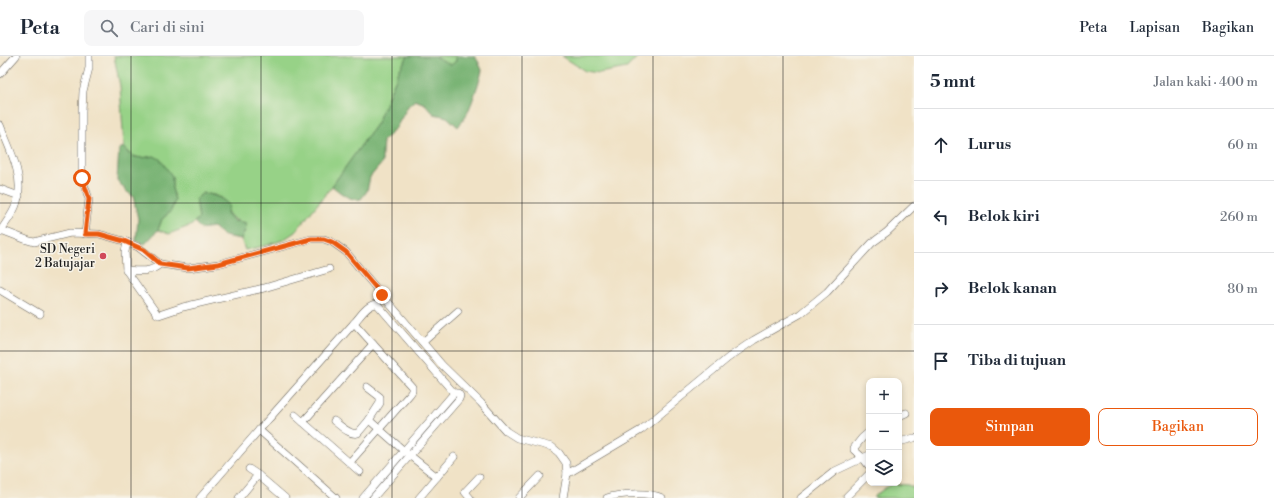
<!DOCTYPE html>
<html lang="id">
<head>
<meta charset="utf-8">
<style>
  :root { --surface:#fff; --page:#f6f6f7; --text:#1f2937; --muted:#747a83; --line:#e0e1e3; --accent:#ea580c }
  body { margin:0; font-family:"Libre Bodoni",serif; background:var(--page); color:var(--text) }
  .controls { position:absolute; right:12px; bottom:12px; display:grid; overflow:hidden; border-radius:8px; box-shadow:0 2px 6px #0003 }
  .controls button { width:36px; height:36px; display:grid; place-items:center; padding:0; border:0; border-bottom:1px solid var(--line); background:var(--surface); color:var(--text); font:20px sans-serif }
  .stop { position:absolute; width:12px; height:12px; margin:-9px; border:3px solid #ea580c; border-radius:50%; background:#fff }
  .stop.end { background:#ea580c; border-color:#fff; box-shadow:0 1px 4px #0008 }
  .list { margin:0; padding:0; list-style:none }
  h2 { display:flex; justify-content:space-between; align-items:center; height:52px; margin:0; padding:0 16px; font-size:17px }
  h2 small { font-size:13px; font-weight:400; color:var(--muted) }
  .list li { display:grid; grid-template-columns:26px 1fr auto; gap:12px; align-items:center; box-sizing:border-box; height:72px; padding:0 16px; border-top:1px solid var(--line) }
  .list b { display:block; font-size:15px; white-space:nowrap }
  .list em { font-size:13px; font-style:normal; color:var(--muted) }
  .actions { display:flex; gap:8px; padding:12px 16px }
  .actions a { flex:1; padding:9px 0; border:1px solid var(--accent); border-radius:8px; text-align:center; font-size:14px; color:var(--accent) }
  .actions .main { background:var(--accent); color:#fff }
  .icon { flex:none; width:22px; height:22px; fill:none; stroke:currentColor; stroke-width:2; stroke-linecap:round; stroke-linejoin:round }
  .map { position:relative; flex:none; width:914px; height:442px; overflow:hidden }
  header { display:flex; align-items:center; gap:24px; box-sizing:border-box; height:56px; padding:0 20px; background:var(--surface); border-bottom:1px solid var(--line) }
  header strong { font-size:19px }
  nav { display:flex; gap:22px; margin-inline-start:auto; font-size:14px }
  .search { width:280px; height:36px; background:var(--page); display:flex; align-items:center; gap:10px; box-sizing:border-box; padding:0 14px; border-radius:8px; color:var(--muted); font-size:15px }
  main { display:flex }
  aside { flex:1; background:var(--surface) }
  .map>svg:first-child { display:block }
  .green { fill:#97d287; stroke:#5a7752 }
  .forest { fill:#79b474; stroke:#4a6848 }
  .lines { fill:none; stroke-linecap:round; stroke-linejoin:round }
  .minor-casing { stroke:#666158; stroke-width:8 }
  .minor { stroke:#fff; stroke-width:7 }
  .route { stroke:#ea580c; stroke-width:5 }
  .grid { fill:none; stroke:#1c1c1c; stroke-width:1; stroke-opacity:0.55 }
  .poi-dot { fill:#d1495b; stroke:#f7f3e8; stroke-width:1.5 }
  .labels { text-anchor:middle; dominant-baseline:central; stroke-width:3; stroke-linejoin:round; paint-order:stroke }
  .poi-label { font-size:12px; fill:#1c1c1c; stroke:#f7f3e8; text-anchor:end }
</style>
</head>
<body>
<header>
<strong>Peta</strong>
<div class="search"><svg class="icon" aria-label="search" viewBox="0 0 24 24"><circle cx="10" cy="10" r="6"/><path d="M15 15l6 6"/></svg>Cari di sini</div>
<nav><a>Peta</a><a>Lapisan</a><a>Bagikan</a></nav>
</header>
<main>
<div class="map">
<svg width="914" height="442" viewBox="0 0 914 442">
  <rect width="100%" height="100%" fill="#f7f3e8"/>
  <filter id="ink" filterUnits="userSpaceOnUse"><feTurbulence type="fractalNoise" baseFrequency=".025" numOctaves="2"/><feDisplacementMap in="SourceGraphic" scale="8" xChannelSelector="R" yChannelSelector="G"/><feConvolveMatrix kernelMatrix="1 2 1 2 8 2 1 2 1" color-interpolation-filters="sRGB"/></filter>
  <filter id="wash" filterUnits="userSpaceOnUse"><feTurbulence type="fractalNoise" baseFrequency=".012" numOctaves="4" result="noise"/><feDisplacementMap in="SourceGraphic" scale="16" xChannelSelector="R" yChannelSelector="G"/><feGaussianBlur stdDeviation="0.9" result="paint"/><feColorMatrix in="noise" values="0 0 0 0 0 0 0 0 0 0 0 0 0 0 0 0 0 1.4 0 .05"/><feComposite in="paint" operator="in"/></filter>
  <g filter="url(#wash)">
    <rect width="100%" height="100%" fill="#f0e2c6"/>
    <g class="green">
      <path d="M114,0H408L400,13L377,67L332,130L304,165L295,176L283,184L264,190L245,194L241,183L245,175L246,167C229,164 228,158 222,142L214,139L203,137L196,143L199,162L192,169L169,178L158,174L162,163L171,155L175,144L172,132V120L154,100C139,103 134,103 124,91L120,30Z"/>
      <path d="M434,0H456V5L452,9H449Z"/>
      <path d="M562,0H638L627,12L599,17L585,15Z"/>
      <path d="M891,428L908,429L914,432V442H874V440Z"/>
    </g>
    <g class="forest">
      <path d="M408,0H434L451,9L456,5V0H474L478,5L482,14L480,23L472,46L467,58L458,71L447,61L434,58L425,48L415,44L408,50L396,72L383,85L382,96V107L370,121L367,135L361,143C349,145 341,137 332,130L377,67L400,13Z"/>
      <path d="M124,91L130,98L135,101L142,102L154,100L160,103L172,120V132L175,144L171,155L162,163L158,174L145,188L136,185L138,163L133,140L126,135L117,124L119,93Z"/>
      <path d="M203,137C214,139 221,141 229,149L227,157L234,165L246,167L245,175L241,183L224,180L213,171L201,173L194,166L199,162L196,143Z"/>
    </g>
  </g>
  <g filter="url(#ink)">
    <g class="lines">
      <g class="minor-casing">
        <g id="minor">
          <path d="M0,18L16,0"/>
          <path d="M0,69C9,92 25,121 17,146C14,157 6,166 0,176"/>
          <path d="M0,133L19,140"/>
          <path d="M1,174L27,184L34,186L70,177L99,178L124,185L138,191L160,208L188,212L218,208L311,183H324L332,186L346,196L365,219L442,309L481,347L506,375L517,382L552,391L559,397L566,407L567,418L563,442"/>
          <path d="M85,178L89,143L82,122V55L83,35L89,12V0"/>
          <path d="M127,186L125,196L126,214L157,258L159,259L183,251L264,232L329,213"/>
          <path d="M126,214C138,215 151,217 160,208"/>
          <path d="M0,234L40,258"/>
          <path d="M354,267C360,261 367,248 377,248L454,337"/>
          <path d="M423,286L458,255"/>
          <path d="M295,359L360,416"/>
          <path d="M899,360L906,357"/>
          <path d="M369,364L403,394L437,421L419,442"/>
          <path d="M334,365C340,369 350,380 358,377L369,364L380,347V341L367,331"/>
          <path d="M303,366L373,288"/>
          <path d="M259,374L354,267L412,331V335L410,338L350,406"/>
          <path d="M869,376L862,382L854,392V394L863,402L869,410"/>
          <path d="M899,386L914,382"/>
          <path d="M249,413L258,419"/>
          <path d="M567,418L641,374L728,302L754,284L800,258L827,236L872,187L887,176L914,150"/>
          <path d="M437,421L454,401"/>
          <path d="M847,440L869,418"/>
          <path d="M200,442L259,374L336,442"/>
          <path d="M239,442L258,419L285,442"/>
          <path d="M363,442L454,337H458L460,340L459,343L373,442"/>
          <path d="M470,442L465,436L479,421"/>
          <path d="M519,442L540,420"/>
          <path d="M607,442C620,437 649,436 662,442"/>
          <path d="M801,442L835,415L869,399"/>
        </g>
      </g>
      <use href="#minor" class="minor"/>
    </g>
  </g>
  <g class="lines" filter="url(#ink)">
    <path class="route" d="M82,122L89,143L85,178H99L124,185L144,194L160,208L188,212L218,208L311,183H324L332,186L346,196L382,239"/>
  </g>
  <path class="grid" d="M131,0V442M261,0V442M392,0V442M522,0V442M653,0V442M783,0V442M0,147H914M0,295H914"/>
  <circle class="poi-dot" cx="103" cy="200" r="4"/>
  <g class="labels">
    <g class="poi-label">
      <text x="95" y="193">SD Negeri<tspan x="95" dy="14">2 Batujajar</tspan></text>
    </g>
  </g>
</svg>
<div class="controls">
<button>+</button>
<button>−</button>
<button><svg class="icon" aria-label="layers" viewBox="0 0 24 24"><path d="M12 4l9 5-9 5-9-5zM3 14l9 5 9-5"/></svg></button>
</div>
<div class="stop" style="left:82px;top:122px"></div>
<div class="stop end" style="left:382px;top:239px"></div>
</div>
<aside>
<h2>5 mnt<small>Jalan kaki · 400 m</small></h2>
<ul class="list">
<li><svg class="icon" aria-label="ahead" viewBox="0 0 24 24"><path d="M12 20V5M6 11l6-6 6 6"/></svg><div><b>Lurus</b></div><em>60 m</em></li>
<li><svg class="icon" aria-label="left" viewBox="0 0 24 24"><path d="M17 20v-9H6M10 6l-5 5 5 5"/></svg><div><b>Belok kiri</b></div><em>260 m</em></li>
<li><svg class="icon" aria-label="right" viewBox="0 0 24 24"><path d="M7 20v-9h11M14 6l5 5-5 5"/></svg><div><b>Belok kanan</b></div><em>80 m</em></li>
<li><svg class="icon" aria-label="arrive" viewBox="0 0 24 24"><path d="M6 21V4h12l-3 4 3 4H6"/></svg><div><b>Tiba di tujuan</b></div></li>
</ul>
<div class="actions"><a class="main">Simpan</a><a>Bagikan</a></div>
</aside>
</main>
</body>
</html>
